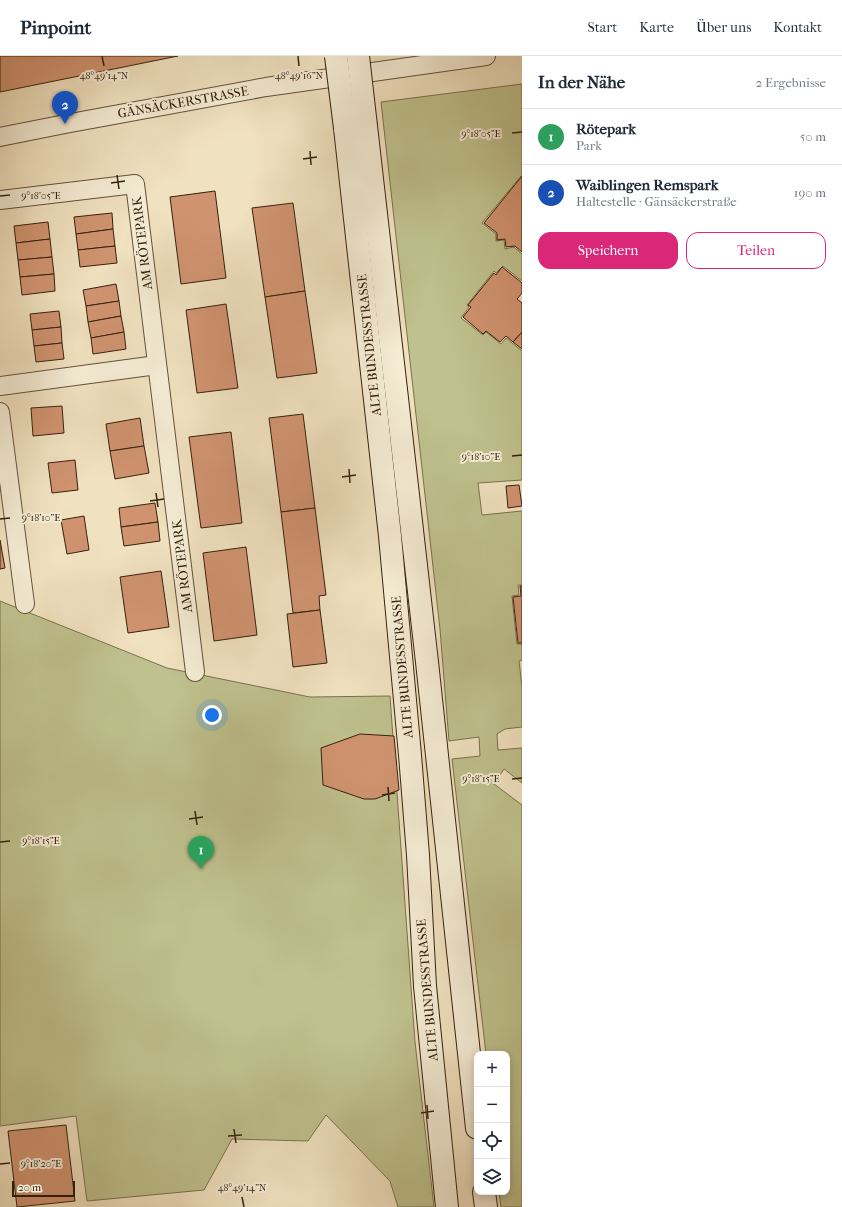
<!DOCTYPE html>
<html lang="de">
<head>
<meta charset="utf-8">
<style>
  :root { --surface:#fff; --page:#f2f2f3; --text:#1f2937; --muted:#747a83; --line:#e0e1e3; --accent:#db2777 }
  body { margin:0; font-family:"IM FELL French Canon",serif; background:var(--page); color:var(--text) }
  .controls { position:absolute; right:12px; bottom:12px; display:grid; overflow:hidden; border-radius:8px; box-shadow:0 2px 10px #0003 }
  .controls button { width:36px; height:36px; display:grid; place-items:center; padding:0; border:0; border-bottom:1px solid var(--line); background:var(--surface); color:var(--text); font:20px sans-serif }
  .scale { position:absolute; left:12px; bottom:10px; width:63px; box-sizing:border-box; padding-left:4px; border:2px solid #36210e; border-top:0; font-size:11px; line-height:14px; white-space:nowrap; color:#36210e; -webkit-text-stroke:3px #f5ecd5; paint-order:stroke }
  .you { position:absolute; left:212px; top:659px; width:14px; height:14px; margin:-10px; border:3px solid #fff; border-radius:50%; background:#1a73e8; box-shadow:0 0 0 6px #1a73e833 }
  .badge { display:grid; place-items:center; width:26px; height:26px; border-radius:50%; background:var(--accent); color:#fff; font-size:13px; font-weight:700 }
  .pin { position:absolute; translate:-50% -33px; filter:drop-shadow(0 1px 2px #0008) }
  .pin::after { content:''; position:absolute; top:21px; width:14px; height:12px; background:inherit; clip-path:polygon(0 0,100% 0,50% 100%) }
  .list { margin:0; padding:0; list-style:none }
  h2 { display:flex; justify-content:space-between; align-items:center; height:52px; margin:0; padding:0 16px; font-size:17px }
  h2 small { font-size:13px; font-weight:400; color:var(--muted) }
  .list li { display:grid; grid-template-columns:26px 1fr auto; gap:12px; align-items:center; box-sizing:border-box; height:56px; padding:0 16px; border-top:1px solid var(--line) }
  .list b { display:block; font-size:15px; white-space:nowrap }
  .list p { margin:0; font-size:13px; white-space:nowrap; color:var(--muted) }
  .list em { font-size:13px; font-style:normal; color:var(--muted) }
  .actions { display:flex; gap:8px; padding:12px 16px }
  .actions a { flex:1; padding:9px 0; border:1px solid var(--accent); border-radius:12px; text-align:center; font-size:14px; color:var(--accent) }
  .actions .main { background:var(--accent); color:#fff }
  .icon { flex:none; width:22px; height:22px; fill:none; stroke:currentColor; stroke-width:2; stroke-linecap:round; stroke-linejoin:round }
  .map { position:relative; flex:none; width:522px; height:1151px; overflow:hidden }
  header { display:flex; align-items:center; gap:24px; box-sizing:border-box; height:56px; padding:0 20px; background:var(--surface); border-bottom:1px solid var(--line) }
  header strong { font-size:19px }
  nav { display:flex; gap:22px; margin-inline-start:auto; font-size:14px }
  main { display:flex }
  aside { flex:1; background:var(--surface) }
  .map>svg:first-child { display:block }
  .green { fill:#bfc18e; stroke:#7a714e }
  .building { fill:#d09370; stroke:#36210e }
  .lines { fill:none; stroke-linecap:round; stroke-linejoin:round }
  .minor-casing { stroke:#64513a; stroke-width:20 }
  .secondary-casing { stroke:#36210e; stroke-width:24 }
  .minor { stroke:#f5ecd5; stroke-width:18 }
  .secondary { stroke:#f5ecd5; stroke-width:22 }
  .secondary-bridge-casing { stroke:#36210e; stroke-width:24; stroke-linecap:butt }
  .secondary-bridge { stroke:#f5ecd5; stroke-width:22 }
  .ticks { fill:none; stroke:#36210e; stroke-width:1.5 }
  .labels { text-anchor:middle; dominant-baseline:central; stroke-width:4; stroke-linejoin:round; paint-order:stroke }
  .street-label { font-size:13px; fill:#36210e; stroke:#f5ecd5 }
  .ticks-label { font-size:10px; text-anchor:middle; fill:#36210e; stroke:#f5ecd5; stroke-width:4; stroke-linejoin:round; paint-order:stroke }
</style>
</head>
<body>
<header>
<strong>Pinpoint</strong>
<nav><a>Start</a><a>Karte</a><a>Über uns</a><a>Kontakt</a></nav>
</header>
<main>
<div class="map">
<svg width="522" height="1151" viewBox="0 0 522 1151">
  <rect width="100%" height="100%" fill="#f0e1bf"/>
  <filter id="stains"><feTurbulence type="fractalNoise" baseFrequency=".005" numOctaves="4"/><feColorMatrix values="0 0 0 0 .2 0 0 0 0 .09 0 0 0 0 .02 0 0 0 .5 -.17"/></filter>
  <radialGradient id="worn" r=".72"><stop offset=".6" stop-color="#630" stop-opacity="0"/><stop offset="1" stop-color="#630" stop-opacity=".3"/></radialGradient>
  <g class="green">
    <path d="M522,28V119L482,167L496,178V185L504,184L505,193L514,191L522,198V225L503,210L496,217L494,215L467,249L469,251L461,262L483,279L486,276L501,288L506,282L522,295V424L478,427L482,459L522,455V529H518L519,539L512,540L517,588H522V604L519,605L522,631V671L505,673L497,678L498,694L522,692V727L504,713L494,728L522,749V1151H501L499,1136H507V998H486L452,703L480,700L479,681L449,685L440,573L381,46Z"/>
    <path d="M0,545L167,612L310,641L390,640L415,986L434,1151H398L390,1125L326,1059L308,1085L232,1083L204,1134L87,1145L76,1060L0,1070Z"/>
  </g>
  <g class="building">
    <path d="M0,0H178L0,36Z"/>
    <path d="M522,120V196L515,190L506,191L505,183L497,184V177L484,167Z"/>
    <path d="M215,135L226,222L181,228L170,141Z"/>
    <path d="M293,147L305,235L265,241L252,152Z"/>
    <path d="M112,157L113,173L76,178L74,161Z"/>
    <path d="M48,166L50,183L16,187L14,170Z"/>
    <path d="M113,173L115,190L78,194L76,178Z"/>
    <path d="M50,183L52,201L18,204L16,187Z"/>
    <path d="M115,190L117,207L80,211L78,194Z"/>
    <path d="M52,201L54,218L20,221L18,204Z"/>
    <path d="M502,211L522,227V237L517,243L522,247V276L513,286L506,280L500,286L486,275L483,278L463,261L471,251L468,249L494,217L496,219Z"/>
    <path d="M54,218L55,235L22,239L20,221Z"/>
    <path d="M116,228L119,245L86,250L83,234Z"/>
    <path d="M305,235L317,317L277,322L265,241Z"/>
    <path d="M119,245L121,260L88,266L86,250Z"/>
    <path d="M226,248L238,332L197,337L186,254Z"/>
    <path d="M59,255L61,271L32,274L30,258Z"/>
    <path d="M121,260L124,276L91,282L88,266Z"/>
    <path d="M61,271L62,287L34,290L32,274Z"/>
    <path d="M124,276L126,293L93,298L91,282Z"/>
    <path d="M522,276V293L513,286Z"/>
    <path d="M62,287L64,303L36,306L34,290Z"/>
    <path d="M62,350L64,377L33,380L31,352Z"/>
    <path d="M303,358L315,452L281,456L269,362Z"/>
    <path d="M140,362L144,390L110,395L106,368Z"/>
    <path d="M231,376L242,467L201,472L189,381Z"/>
    <path d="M144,390L149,417L115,423L110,395Z"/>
    <path d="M75,404L78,434L52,437L48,407Z"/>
    <path d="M519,429L522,450L508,452L506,430Z"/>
    <path d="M155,447L158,466L121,471L119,452Z"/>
    <path d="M315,452L326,539L319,540L320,554L293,557L281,456Z"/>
    <path d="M84,460L89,494L67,498L61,464Z"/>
    <path d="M158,466L160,485L124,490L121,471Z"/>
    <path d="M0,484L5,512L0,513Z"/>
    <path d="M246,491L257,579L214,585L203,497Z"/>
    <path d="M161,515L169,571L128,577L120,521Z"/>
    <path d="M520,530H522V587H518L513,541L521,540Z"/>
    <path d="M320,554L327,607L293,611L287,558Z"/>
    <path d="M360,678L394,680L399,734L375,743H364L323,729L321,692Z"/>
    <path d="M66,1069L75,1145L17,1151L8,1075Z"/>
  </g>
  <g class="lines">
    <g class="minor-casing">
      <g id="minor">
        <path d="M0,81L65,68L266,31L486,0"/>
        <path d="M0,144L135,128L195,616"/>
        <path d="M0,330L157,309"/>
        <path d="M0,356L25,548"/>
      </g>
    </g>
    <g class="secondary-casing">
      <g id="secondary">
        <path d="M366,70L427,606L477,1072"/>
        <path d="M345,72L390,480L410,699L418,799L425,930L447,1151"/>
        <path d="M484,1136L486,1151"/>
      </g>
    </g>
    <use href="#minor" class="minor"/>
    <use href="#secondary" class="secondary"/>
    <g class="secondary-bridge-casing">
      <g id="secondary-bridge">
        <path d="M336,0L345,72"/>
        <path d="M358,0L366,70"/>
      </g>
    </g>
    <use href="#secondary-bridge" class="secondary-bridge"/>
  </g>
  <path class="ticks" d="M102,0L104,10M298,0L299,10M512,77L522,76M310,95L311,109M303,103L317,101M117,119L119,133M111,127L125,125M0,140L10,139M512,400L522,399M349,413L350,427M342,421L356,419M156,437L158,451M150,445L164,443M0,463L10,462M512,723L522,722M388,731L389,745M382,739L395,737M195,755L197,769M189,763L203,761M0,786L10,785M427,1049L428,1063M421,1057L434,1055M234,1073L236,1087M228,1080L242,1079M0,1108L10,1107M242,1141L244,1151"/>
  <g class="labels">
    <g class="street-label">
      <text transform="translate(183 46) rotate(-10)">GÄNSÄCKERSTRASSE</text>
      <text transform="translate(142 187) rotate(-97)">AM RÖTEPARK</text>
      <text transform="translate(369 289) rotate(-96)">ALTE BUNDESSTRASSE</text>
      <text transform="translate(182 510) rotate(-97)">AM RÖTEPARK</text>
      <text transform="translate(402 611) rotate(-95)">ALTE BUNDESSTRASSE</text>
      <text transform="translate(427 934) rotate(-95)">ALTE BUNDESSTRASSE</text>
    </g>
  </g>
  <g class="ticks-label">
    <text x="104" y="23">48°49'14"N</text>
    <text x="299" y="23">48°49'16"N</text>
    <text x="481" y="81">9°18'05"E</text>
    <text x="41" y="143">9°18'05"E</text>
    <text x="481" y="404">9°18'10"E</text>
    <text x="41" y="465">9°18'10"E</text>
    <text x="481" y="726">9°18'15"E</text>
    <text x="41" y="788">9°18'15"E</text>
    <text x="41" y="1111">9°18'20"E</text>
    <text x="242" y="1135">48°49'14"N</text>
  </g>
  <rect width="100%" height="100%" filter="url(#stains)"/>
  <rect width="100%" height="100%" fill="url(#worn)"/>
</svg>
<div class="controls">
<button>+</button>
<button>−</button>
<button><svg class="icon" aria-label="locate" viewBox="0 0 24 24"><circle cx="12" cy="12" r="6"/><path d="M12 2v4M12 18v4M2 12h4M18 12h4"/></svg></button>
<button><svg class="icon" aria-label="layers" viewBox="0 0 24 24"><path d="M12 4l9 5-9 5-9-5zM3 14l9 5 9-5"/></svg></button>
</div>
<div class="scale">20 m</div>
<div class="you"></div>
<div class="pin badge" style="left:201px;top:813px;background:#2e9e5b">1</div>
<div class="pin badge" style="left:65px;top:68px;background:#1a4fb4">2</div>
</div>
<aside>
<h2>In der Nähe<small>2 Ergebnisse</small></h2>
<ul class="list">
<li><span class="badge" style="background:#2e9e5b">1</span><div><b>Rötepark</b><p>Park</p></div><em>50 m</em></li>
<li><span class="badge" style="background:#1a4fb4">2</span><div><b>Waiblingen Remspark</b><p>Haltestelle · Gänsäckerstraße</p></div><em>190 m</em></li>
</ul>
<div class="actions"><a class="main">Speichern</a><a>Teilen</a></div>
</aside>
</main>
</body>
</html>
